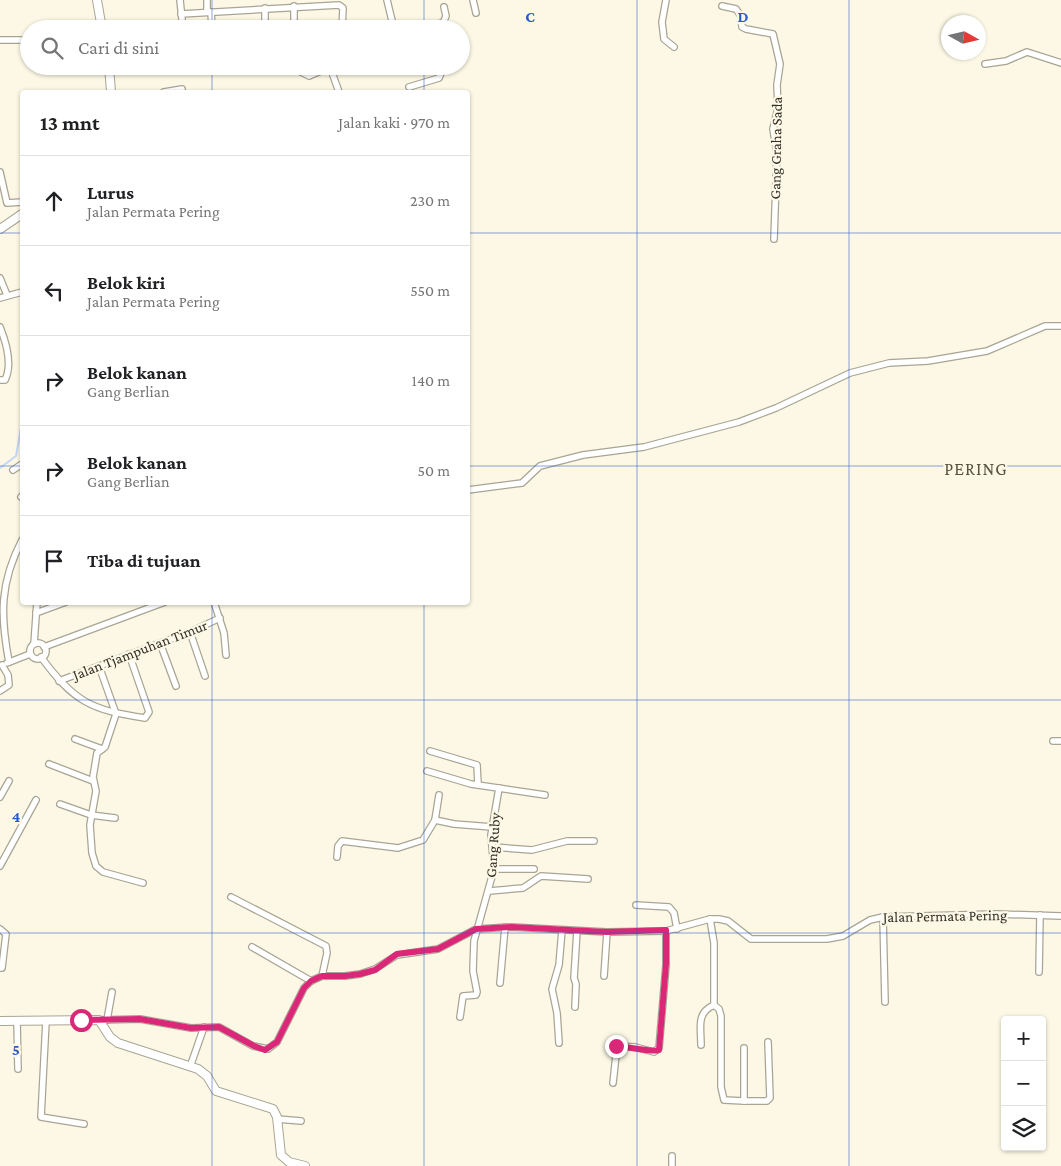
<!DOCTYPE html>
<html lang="id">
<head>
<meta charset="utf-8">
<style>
  :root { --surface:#fff; --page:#f2f2f2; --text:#202124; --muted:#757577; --line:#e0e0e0 }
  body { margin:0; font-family:"Crimson Pro",serif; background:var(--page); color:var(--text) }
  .controls { position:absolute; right:15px; bottom:15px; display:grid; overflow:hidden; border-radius:5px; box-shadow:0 1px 4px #0004 }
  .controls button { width:45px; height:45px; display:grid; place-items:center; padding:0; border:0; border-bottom:1px solid var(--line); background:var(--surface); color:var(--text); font:25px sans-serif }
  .compass { position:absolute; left:941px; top:15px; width:45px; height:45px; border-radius:50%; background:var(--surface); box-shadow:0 1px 4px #0004; rotate:98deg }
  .stop { position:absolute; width:15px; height:15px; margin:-11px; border:4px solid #db2777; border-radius:50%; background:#fff }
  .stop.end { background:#db2777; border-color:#fff; box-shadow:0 1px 5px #0008 }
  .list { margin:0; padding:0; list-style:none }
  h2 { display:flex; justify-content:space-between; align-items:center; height:65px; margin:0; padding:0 20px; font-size:21px }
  h2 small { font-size:16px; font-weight:400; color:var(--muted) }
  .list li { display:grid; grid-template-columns:32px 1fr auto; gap:15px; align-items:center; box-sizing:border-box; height:90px; padding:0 20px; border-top:1px solid var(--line) }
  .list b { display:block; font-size:19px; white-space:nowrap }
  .list p { margin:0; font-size:16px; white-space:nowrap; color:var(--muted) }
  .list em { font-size:16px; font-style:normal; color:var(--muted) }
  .icon { flex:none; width:28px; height:28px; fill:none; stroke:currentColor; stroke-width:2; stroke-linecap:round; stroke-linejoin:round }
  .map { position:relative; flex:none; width:1061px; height:1166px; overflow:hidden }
  .search { position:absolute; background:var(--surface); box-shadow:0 1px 4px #0004; left:20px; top:20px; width:450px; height:55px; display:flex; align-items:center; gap:12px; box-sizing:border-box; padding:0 18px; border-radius:28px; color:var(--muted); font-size:19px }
  .panel { position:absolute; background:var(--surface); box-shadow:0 1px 4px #0004; left:20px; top:90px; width:450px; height:515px; border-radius:5px }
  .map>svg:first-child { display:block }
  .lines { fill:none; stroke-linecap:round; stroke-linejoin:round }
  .stream { stroke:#c6d6f6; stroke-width:2 }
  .street-casing { stroke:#a9a594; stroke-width:8 }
  .secondary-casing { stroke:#a9a594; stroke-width:10 }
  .street { stroke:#fff; stroke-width:5.5 }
  .secondary { stroke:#fff; stroke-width:8 }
  .route { stroke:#db2777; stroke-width:6 }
  .grid { fill:none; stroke:#2d5ac9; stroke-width:1; stroke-opacity:0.55 }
  .labels { text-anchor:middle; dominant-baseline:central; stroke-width:4.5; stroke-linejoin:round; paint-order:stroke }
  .street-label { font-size:15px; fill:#2f2e27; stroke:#fcf8e5 }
  .quarter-label { font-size:18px; letter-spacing:1px; fill:#565343; stroke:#fcf8e5 }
  .grid-label { font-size:16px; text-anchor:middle; font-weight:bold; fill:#2d5ac9; stroke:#fcf8e5; stroke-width:4.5; stroke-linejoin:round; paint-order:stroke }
</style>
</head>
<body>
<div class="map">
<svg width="1061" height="1166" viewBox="0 0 1061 1166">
  <rect width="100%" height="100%" fill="#fcf8e5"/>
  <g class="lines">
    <path class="stream" d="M0,468L16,456L22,422"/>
    <g class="street-casing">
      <g id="street">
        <path d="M180,0L183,29"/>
        <path d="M387,0L394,29"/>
        <path d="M473,0L476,13"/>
        <path d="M666,0L662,22L664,39L674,47"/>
        <path d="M294,6V29"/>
        <path d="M722,6L736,9L741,16L742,27L746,29L773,34L780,64L777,85L778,108L773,129L777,153L774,239"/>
        <path d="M207,12V0"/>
        <path d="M211,12L212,29"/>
        <path d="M181,14L339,5L343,8L342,29"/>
        <path d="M265,29V8"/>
        <path d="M413,29L443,23L446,16L444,7"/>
        <path d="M0,40H29"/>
        <path d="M985,64L1006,61L1027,52L1061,63"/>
        <path d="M215,66L227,70L243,67"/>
        <path d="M296,66L297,70L309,76L330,67L339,92"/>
        <path d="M409,87L439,78L444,66"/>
        <path d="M164,92L182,89"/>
        <path d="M0,172L7,203L22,202"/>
        <path d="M0,278L7,295"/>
        <path d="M0,298L22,292"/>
        <path d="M0,327C6,342 13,364 5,380H0"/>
        <path d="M13,470L22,464"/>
        <path d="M468,490L522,483L540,466L583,455L644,447L739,422L776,408L850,373L889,363L928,361L987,351L1045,326H1061"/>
        <path d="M21,497L22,496"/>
        <path d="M214,602L224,633L226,655"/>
        <path d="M36,613L66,602"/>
        <path d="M190,632L205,676"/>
        <path d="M160,643L176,686"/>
        <circle cx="38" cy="651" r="8"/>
        <path d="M34,644L37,602"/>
        <path d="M44,647L165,602"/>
        <path d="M41,657C74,702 91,710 145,718L149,712L129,654"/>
        <path d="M9,662C0,615 0,582 22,540"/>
        <path d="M7,663L30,654"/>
        <path d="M99,666L116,714L105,747L97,753L93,777L96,791L90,825L92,853L96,866L103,872L143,883"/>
        <path d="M59,681L190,632L220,618"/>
        <path d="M0,691L9,685L8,675L2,665"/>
        <path d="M75,739L102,749"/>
        <path d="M1053,741H1061"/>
        <path d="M430,751L477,765L478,784"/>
        <path d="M49,764L93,781"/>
        <path d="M427,771L471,784L545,795"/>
        <path d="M0,797L9,781"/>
        <path d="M60,804L91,815L115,818"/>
        <path d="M435,820L454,824L492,827"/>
        <path d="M493,847L532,850L567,841H594"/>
        <path d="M337,857L338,846L342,841L398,848L423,840L435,820L439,795"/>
        <path d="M0,866L36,800"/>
        <path d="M494,869H534"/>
        <path d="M489,891L523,888L541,876L588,879"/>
        <path d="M231,897L326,946L327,953L322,976"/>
        <path d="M636,905L669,907L674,913L677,929"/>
        <path d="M883,917L885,1002"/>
        <path d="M710,919L714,943V1005L719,1009L721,1016V1087L724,1100L744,1101V1048"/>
        <path d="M0,929L6,934L2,968H0"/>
        <path d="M252,947L311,981"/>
        <path d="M1039,972L1040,915"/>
        <path d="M604,976L607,932"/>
        <path d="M500,983L505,927"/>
        <path d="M575,1007L576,984L574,978L577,931"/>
        <path d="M460,1017L463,996L476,995L477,992L473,971L474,941L494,869L491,835L499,788"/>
        <path d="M99,1020L140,1019L191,1028L219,1027L253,1046L268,1049L277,1042L304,988L311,981L322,976H345L360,974L375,969L397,955L438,949L476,929L511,927L607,932L666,931L710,919H719L728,921L751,939H827L843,936L870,920L883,917L996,914L1061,916"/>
        <path d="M107,1020L112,992"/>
        <path d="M17,1021L18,1069"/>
        <path d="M46,1021L41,1117L84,1124"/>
        <path d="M559,1043L557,1013L552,989L559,965L562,930"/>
        <path d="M701,1045C701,1027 696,1013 714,1005"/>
        <path d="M190,1067L204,1027"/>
        <path d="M613,1083L617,1046L635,1047L654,1052L659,1048L666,965V931"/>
        <path d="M744,1101H767L770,1098L768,1042"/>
        <path d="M277,1119L301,1121"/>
        <path d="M672,1156V1166"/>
      </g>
    </g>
    <g class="secondary-casing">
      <g id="secondary">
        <path d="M97,0L102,29"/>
        <path d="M109,66L111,92"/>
        <path d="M0,229L22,214"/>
        <path d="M0,1021L99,1020L110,1037L118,1043L198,1069L207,1076L216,1091L273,1109L277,1117L281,1155L289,1162L305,1166"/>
      </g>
    </g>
    <use href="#street" class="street"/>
    <use href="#secondary" class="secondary"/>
  </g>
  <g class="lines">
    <path class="route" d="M81,1020L140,1019L191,1028L219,1027L254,1046L265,1050L277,1042L304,988L311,981L322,976H345L360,974L375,970L397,954L438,949L476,929L512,927L607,932L666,930V964L659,1050C653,1053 626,1046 616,1046"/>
  </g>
  <path class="grid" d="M212,0V29M424,0V29M637,0V1166M849,0V1166M212,66V92M424,66V92M0,233H22M468,233H1061M0,466H22M468,466H1061M212,602V1166M424,602V1166M0,700H1061M0,933H1061"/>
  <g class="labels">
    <g class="street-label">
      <text transform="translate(776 148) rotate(-89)">Gang Graha Sada</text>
      <text transform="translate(140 650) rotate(-21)">Jalan Tjampuhan Timur</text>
      <text transform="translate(493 845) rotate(-86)">Gang Ruby</text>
      <text transform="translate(945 916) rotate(-1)">Jalan Permata Pering</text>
    </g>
    <g class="quarter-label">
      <text x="976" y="469">PERING</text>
    </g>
  </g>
  <g class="grid-label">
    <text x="530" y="22">C</text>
    <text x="743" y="22">D</text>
    <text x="16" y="822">4</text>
    <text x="16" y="1055">5</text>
  </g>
</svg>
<div class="controls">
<button>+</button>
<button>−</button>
<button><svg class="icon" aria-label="layers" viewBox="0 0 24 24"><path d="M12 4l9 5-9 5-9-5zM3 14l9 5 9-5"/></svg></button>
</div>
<svg class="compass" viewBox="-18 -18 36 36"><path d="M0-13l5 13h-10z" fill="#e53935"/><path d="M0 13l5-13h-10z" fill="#757577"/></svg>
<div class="stop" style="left:81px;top:1020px"></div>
<div class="stop end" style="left:616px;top:1046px"></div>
<div class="search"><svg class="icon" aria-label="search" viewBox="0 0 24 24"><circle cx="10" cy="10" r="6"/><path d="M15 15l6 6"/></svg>Cari di sini</div>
<section class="panel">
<h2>13 mnt<small>Jalan kaki · 970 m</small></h2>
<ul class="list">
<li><svg class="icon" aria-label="ahead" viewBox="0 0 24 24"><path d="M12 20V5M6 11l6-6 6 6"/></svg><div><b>Lurus</b><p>Jalan Permata Pering</p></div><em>230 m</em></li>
<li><svg class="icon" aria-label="left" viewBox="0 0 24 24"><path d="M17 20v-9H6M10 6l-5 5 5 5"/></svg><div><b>Belok kiri</b><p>Jalan Permata Pering</p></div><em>550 m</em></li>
<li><svg class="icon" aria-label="right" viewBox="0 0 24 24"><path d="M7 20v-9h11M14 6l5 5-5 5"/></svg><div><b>Belok kanan</b><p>Gang Berlian</p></div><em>140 m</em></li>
<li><svg class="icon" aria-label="right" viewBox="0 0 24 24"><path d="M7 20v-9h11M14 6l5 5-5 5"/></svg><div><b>Belok kanan</b><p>Gang Berlian</p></div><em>50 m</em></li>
<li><svg class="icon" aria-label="arrive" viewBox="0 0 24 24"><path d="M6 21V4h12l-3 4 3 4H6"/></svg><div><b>Tiba di tujuan</b></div></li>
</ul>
</section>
</div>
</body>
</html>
